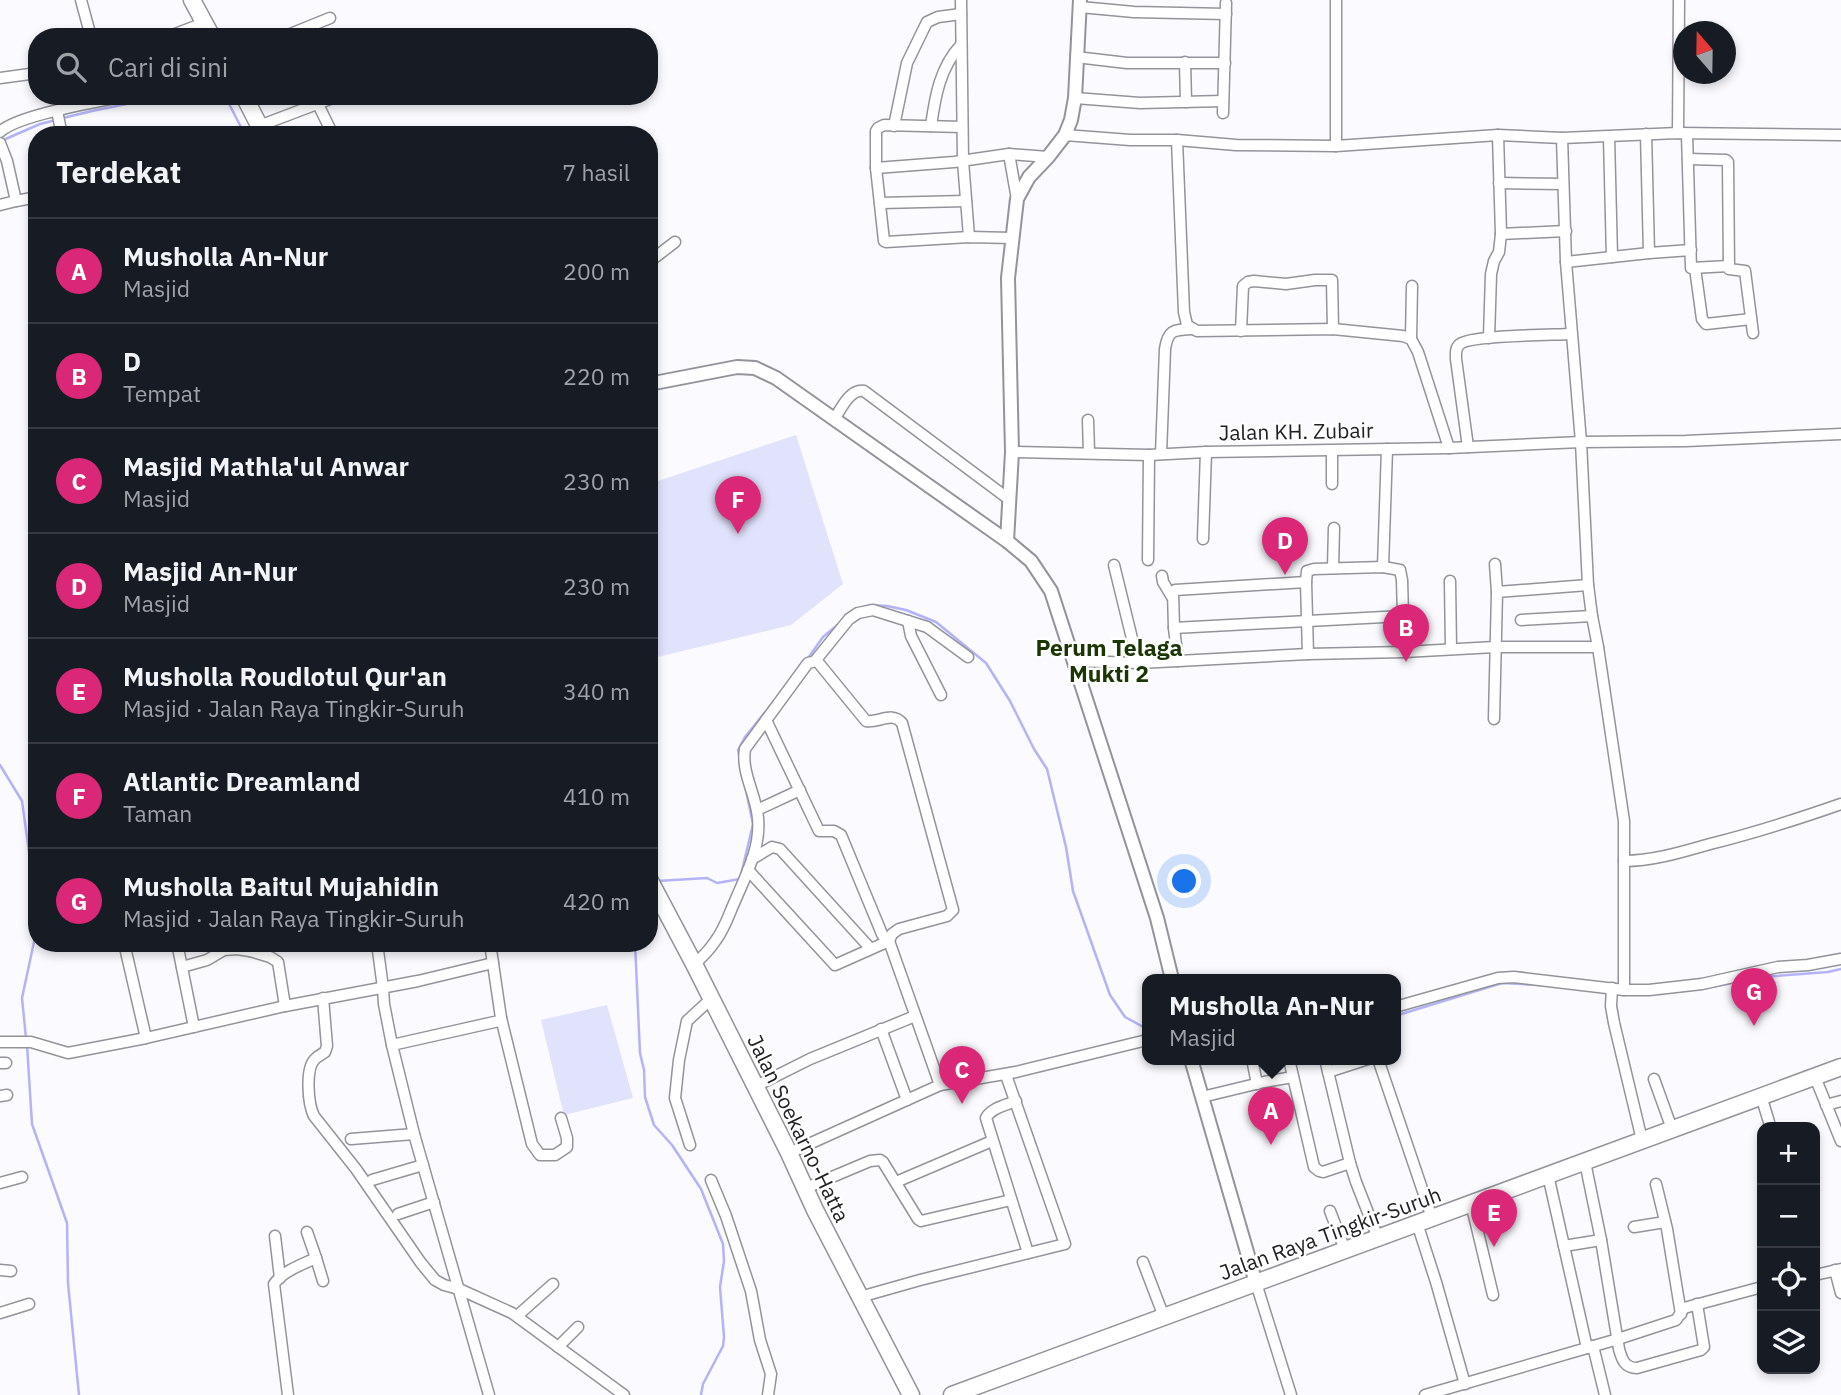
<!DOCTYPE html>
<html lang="id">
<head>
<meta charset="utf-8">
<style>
  :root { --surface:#171b24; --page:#242831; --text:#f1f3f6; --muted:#9ea1a6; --line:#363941; --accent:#db2777 }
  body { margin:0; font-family:"IBM Plex Sans",sans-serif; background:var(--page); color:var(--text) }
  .controls { position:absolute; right:21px; bottom:21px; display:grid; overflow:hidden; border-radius:14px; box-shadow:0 4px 10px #0003 }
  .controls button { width:63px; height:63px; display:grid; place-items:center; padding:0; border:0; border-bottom:2px solid var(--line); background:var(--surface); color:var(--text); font:35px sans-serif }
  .compass { position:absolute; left:1673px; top:21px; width:63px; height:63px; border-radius:50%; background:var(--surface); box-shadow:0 4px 10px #0003; rotate:340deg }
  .you { position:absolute; left:1185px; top:882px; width:24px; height:24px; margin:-18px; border:5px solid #fff; border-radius:50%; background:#1a73e8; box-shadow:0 0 0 10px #1a73e833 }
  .badge { display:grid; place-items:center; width:46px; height:46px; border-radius:50%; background:var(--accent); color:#fff; font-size:23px; font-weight:700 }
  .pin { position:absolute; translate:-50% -58px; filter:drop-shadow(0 2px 4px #0008) }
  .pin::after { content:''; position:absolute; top:37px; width:24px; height:21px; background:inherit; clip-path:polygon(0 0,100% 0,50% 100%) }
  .popup { position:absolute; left:1142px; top:974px; width:259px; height:91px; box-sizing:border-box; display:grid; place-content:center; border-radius:14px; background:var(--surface); filter:drop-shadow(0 2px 5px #0005); font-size:23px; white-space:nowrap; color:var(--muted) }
  .popup b { font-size:26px; color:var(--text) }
  .popup::after { content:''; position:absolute; left:50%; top:100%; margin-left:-14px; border:14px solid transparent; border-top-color:var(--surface) }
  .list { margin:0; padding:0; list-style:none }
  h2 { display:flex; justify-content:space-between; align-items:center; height:91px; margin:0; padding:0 28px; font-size:30px }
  h2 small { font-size:23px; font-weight:400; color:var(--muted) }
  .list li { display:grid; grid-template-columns:46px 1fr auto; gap:21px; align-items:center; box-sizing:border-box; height:105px; padding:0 28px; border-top:2px solid var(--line) }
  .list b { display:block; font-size:26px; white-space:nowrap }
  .list p { margin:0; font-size:23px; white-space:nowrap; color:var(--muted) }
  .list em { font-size:23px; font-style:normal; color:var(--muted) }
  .icon { flex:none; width:38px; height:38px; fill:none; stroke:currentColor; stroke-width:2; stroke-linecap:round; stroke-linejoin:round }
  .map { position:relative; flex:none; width:1841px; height:1395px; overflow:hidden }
  .search { position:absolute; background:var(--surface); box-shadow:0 4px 10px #0003; left:28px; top:28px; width:630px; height:77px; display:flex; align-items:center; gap:18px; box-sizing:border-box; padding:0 24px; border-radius:28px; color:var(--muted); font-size:26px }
  .panel { position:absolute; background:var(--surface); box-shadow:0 4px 10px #0003; left:28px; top:126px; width:630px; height:826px; border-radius:28px }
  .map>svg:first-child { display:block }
  .green { fill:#e1e2fc }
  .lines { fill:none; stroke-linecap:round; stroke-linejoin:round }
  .stream { stroke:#b4b3f8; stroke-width:2.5 }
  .minor-casing { stroke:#93949b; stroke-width:13 }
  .tertiary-casing { stroke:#93949b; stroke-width:16 }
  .primary-casing { stroke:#93949b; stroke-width:19 }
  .minor { stroke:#fff; stroke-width:10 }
  .tertiary { stroke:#fff; stroke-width:12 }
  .primary { stroke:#fff; stroke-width:16 }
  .labels { text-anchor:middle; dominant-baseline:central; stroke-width:5; stroke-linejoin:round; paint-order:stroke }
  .street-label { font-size:21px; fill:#212123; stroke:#fff }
  .neighbourhood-label { font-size:23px; font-weight:bold; fill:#1b3504; stroke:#fff }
</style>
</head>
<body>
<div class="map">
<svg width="1841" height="1395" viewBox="0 0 1841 1395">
  <rect width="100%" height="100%" fill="#fafaff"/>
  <g class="green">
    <path d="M796,435L843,584L791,625L649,659V484Z"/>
    <path d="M607,1005L633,1098L564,1115L541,1020Z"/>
  </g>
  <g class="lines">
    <g class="stream">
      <path d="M225,96L245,135"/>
      <path d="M63,118L92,111L166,96"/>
      <path d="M1,141L40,124L56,120"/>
      <path d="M857,609L870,605L887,606L906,610L936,622L986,663L1010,701L1034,749L1047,769L1066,847L1073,891L1110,995L1125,1017L1147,1029"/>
      <path d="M806,661L823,637L841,622"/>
      <path d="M740,760L738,750L745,737L778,696"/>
      <path d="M0,765L22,801L37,910"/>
      <path d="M657,881L707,878L717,883L740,879L753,824L744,781"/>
      <path d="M635,943L640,1053L644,1070L645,1097L654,1125L672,1145L701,1189L723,1244L724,1261L720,1287L724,1337L723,1346L703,1384L701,1395"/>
      <path d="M1675,992L1707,988L1762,977L1828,972L1841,969"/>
      <path d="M1395,1016L1502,983L1539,985"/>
      <path d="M26,1038L22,998L37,928"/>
      <path d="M27,1045L32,1124L67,1223L68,1283L79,1395"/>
    </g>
    <g class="minor-casing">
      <g id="minor">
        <path d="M81,0L91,37"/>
        <path d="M961,0L963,161L969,237"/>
        <path d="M1336,0V146"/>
        <path d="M1080,7L1134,12L1226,14"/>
        <path d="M167,37L204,23"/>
        <path d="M283,37L330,18"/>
        <path d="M1076,57L1127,63H1225"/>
        <path d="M1185,62L1186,102"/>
        <path d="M0,78L37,73"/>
        <path d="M68,96V98"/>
        <path d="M314,96L333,135"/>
        <path d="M1075,98L1140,103L1223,101"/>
        <path d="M57,111L62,135"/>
        <path d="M1223,113L1226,3"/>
        <path d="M259,126L338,96"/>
        <path d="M894,126L907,63L927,22L938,17L961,14"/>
        <path d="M931,126C935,97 940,67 961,45"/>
        <path d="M962,127L884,125L878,128L876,131V168L884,241L886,242L969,237L1012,238"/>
        <path d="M0,132C17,115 98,102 125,96"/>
        <path d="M1678,133L1679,0"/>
        <path d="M1646,134L1649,253"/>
        <path d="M1687,134L1691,268L1729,266"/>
        <path d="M1065,135L1130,140H1177L1236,145L1336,146L1498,135L1562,138L1678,133L1841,135"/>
        <path d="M1609,137L1612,257"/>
        <path d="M1177,140L1184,312L1187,325L1197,331L1333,329L1403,336L1411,339L1418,352L1449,448"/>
        <path d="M0,143L7,161L16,201L37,197"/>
        <path d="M1009,154L1017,199"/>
        <path d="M1688,159L1726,160L1728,162L1729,269L1745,271L1753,333"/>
        <path d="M876,168L954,162L1009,154L1048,157"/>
        <path d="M1499,183L1563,184"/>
        <path d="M880,203L966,201"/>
        <path d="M0,205L16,201"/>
        <path d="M1501,234L1566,231"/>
        <path d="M649,262L675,242"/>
        <path d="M1566,262L1649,253L1691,250"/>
        <path d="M1695,268L1702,319L1706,324L1751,319"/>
        <path d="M1241,331L1243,286L1248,282L1254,281L1286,284L1315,280H1332L1333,329"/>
        <path d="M1489,338L1491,274L1494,261L1499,252L1501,234L1498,135"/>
        <path d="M1411,339L1412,286"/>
        <path d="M835,418C842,407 850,389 864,391L1010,500"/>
        <path d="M1088,420L1089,453"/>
        <path d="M1468,447L1456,359C1456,353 1455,348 1460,344C1470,335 1553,335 1571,334"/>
        <path d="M1012,452L1149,455L1206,452L1449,448L1581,442L1686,441L1841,434"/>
        <path d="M1161,454L1165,349C1168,330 1173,330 1191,329"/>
        <path d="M1332,484V451"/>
        <path d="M1203,539L1206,452"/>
        <path d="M1148,560L1149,455"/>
        <path d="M1495,564L1497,592"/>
        <path d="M1114,565L1138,663"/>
        <path d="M1383,567L1387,449"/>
        <path d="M1333,568L1334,528"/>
        <path d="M1162,576L1163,582L1172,597"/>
        <path d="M1450,581L1451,649"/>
        <path d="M1306,582L1307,571L1314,569L1383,567L1400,570L1402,580L1404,652"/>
        <path d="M1521,620L1592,616"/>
        <path d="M908,621L911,636L941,695"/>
        <path d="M1174,628L1403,616"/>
        <path d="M1598,647L1624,821V861C1653,861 1682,852 1710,844C1754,833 1798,819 1841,804"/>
        <path d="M815,661L849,619L858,613L873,610L927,627L968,657"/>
        <path d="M1074,661L1138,663L1178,661L1174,628L1173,592L1175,590L1306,582L1308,654"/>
        <path d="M1178,661L1308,654L1404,652L1495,647H1598L1592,616L1588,585L1581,442L1566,262L1562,138"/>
        <path d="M1494,719L1497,592L1588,585"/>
        <path d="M766,720L819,831H834L841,835L882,934L887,942"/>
        <path d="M757,810L800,790"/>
        <path d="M752,859L772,847L780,849L870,948"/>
        <path d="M1624,861V990"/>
        <path d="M748,870L835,965L889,941"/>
        <path d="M124,943L146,1038"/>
        <path d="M177,943L194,1027"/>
        <path d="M250,943V951L270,957L278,962L285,1006"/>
        <path d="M377,943L383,988L384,1004L392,1045L414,1134L489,1395"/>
        <path d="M694,964C703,957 710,949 716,940C725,928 729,914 735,901C746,875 761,847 758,818C756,794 741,773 745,749L808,663L817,661L866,721C879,723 892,711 902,723L953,910L947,916L899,929L892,934L889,941L940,1085"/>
        <path d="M182,967L207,960L224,950L237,949L250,951"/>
        <path d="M1612,988L1611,1006L1614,1023L1642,1140"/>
        <path d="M323,998L327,1046L325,1052C322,1054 318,1056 315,1059C305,1069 308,1104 314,1116L356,1169L421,1263L435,1280L444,1285L459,1289L512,1313L624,1395"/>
        <path d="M1395,1007L1498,978L1514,977L1624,990H1649L1702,984L1778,967L1808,965L1841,959"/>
        <path d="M501,1018L532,1144L540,1155H555L567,1147V1138L561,1118"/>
        <path d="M881,1029L907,1100"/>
        <path d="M0,1042H31L68,1053L146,1038L285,1006L418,981L493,963"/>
        <path d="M392,1045L499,1021L501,1018L490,943"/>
        <path d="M1252,1059L1257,1084"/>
        <path d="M1289,1059L1314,1167L1319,1171L1323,1172L1350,1163L1356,1182L1378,1238"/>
        <path d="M1325,1059L1350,1163"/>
        <path d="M1378,1059L1432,1218"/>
        <path d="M0,1063H6"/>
        <path d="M1328,1072L1368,1059"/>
        <path d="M1815,1077L1841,1141"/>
        <path d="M1654,1079L1672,1129"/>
        <path d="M756,1086L810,1059L915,1016"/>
        <path d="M0,1096L7,1095"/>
        <path d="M1761,1096L1769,1122"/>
        <path d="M1202,1097L1264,1082L1293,1077"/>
        <path d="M1016,1101C1006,1105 991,1108 986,1118L1028,1253"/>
        <path d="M1826,1105L1841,1101"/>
        <path d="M351,1139L414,1134"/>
        <path d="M690,1145L675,1098L679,1060L687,1021L712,998"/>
        <path d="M789,1153L940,1085L1016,1072L1147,1040"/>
        <path d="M1585,1162L1601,1240L1619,1349C1622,1360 1625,1368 1637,1368L1701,1350L1704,1347L1697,1304"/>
        <path d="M1548,1175L1587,1348"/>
        <path d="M372,1180L423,1165"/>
        <path d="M711,1180L726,1216L751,1291L760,1340L771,1374L768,1395"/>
        <path d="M896,1182L992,1141"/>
        <path d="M0,1183L22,1177"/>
        <path d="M1656,1184L1667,1229L1681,1314"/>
        <path d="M806,1188L870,1161L880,1160L883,1162L918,1219L921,1221L1011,1200"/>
        <path d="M1471,1203L1493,1295"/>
        <path d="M1330,1211L1345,1250"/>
        <path d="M398,1214L434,1202"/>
        <path d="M1417,1223L1436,1282L1465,1384"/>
        <path d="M1634,1227L1665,1222"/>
        <path d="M275,1236L280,1278"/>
        <path d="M1564,1246L1601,1240"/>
        <path d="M316,1258L323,1281"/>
        <path d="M1143,1262L1164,1317"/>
        <path d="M0,1270L11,1271"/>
        <path d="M1835,1270L1841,1293"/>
        <path d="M1815,1275L1841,1269"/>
        <path d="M1256,1283L1291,1395"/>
        <path d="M860,1297L920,1280L1065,1244L1006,1075"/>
        <path d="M0,1313L29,1304"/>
        <path d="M517,1316L553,1284"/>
        <path d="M1593,1346L1605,1395"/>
        <path d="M558,1347L578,1327"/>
        <path d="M288,1395L274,1284C283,1271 301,1265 316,1258L307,1232"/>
        <path d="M1425,1395L1618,1339L1676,1320L1684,1308L1762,1287"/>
      </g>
    </g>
    <g class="tertiary-casing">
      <g id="tertiary">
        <path d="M649,384L737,367L755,368L776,378L1007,541L1031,561L1051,591L1157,918L1172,979"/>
        <path d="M1007,541L1012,452L1008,278L1017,199L1029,177L1048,157L1065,135L1071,120L1075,98L1080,0"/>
        <path d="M1191,1059L1256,1283"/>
      </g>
    </g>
    <g class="primary-casing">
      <g id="primary">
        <path d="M192,0L212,37"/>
        <path d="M244,96L264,135"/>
        <path d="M649,879L694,964L789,1153L815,1210L911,1395"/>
        <path d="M952,1395L1841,1067"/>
      </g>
    </g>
    <use href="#minor" class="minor"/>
    <use href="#tertiary" class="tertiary"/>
    <use href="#primary" class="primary"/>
  </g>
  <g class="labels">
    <g class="street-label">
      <text transform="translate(1296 431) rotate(-1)">Jalan KH. Zubair</text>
      <text transform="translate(799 1128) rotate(64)">Jalan Soekarno-Hatta</text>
      <text transform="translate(1330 1233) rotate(-20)">Jalan Raya Tingkir-Suruh</text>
    </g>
    <g class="neighbourhood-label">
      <text x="1109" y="647">Perum Telaga<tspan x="1109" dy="26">Mukti 2</tspan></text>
    </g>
  </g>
</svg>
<div class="controls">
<button>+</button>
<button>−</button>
<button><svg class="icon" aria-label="locate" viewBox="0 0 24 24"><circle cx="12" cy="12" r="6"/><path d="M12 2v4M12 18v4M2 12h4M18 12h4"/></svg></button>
<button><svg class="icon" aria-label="layers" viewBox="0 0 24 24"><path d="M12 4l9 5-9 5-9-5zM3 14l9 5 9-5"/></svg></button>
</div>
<svg class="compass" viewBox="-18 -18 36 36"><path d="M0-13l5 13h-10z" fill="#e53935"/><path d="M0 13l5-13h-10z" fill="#9ea1a6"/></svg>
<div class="you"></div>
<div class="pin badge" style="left:1271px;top:1145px">A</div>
<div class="popup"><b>Musholla An-Nur</b>Masjid</div>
<div class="pin badge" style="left:1406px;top:662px">B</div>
<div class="pin badge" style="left:962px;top:1104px">C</div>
<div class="pin badge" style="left:1285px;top:575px">D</div>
<div class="pin badge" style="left:1494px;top:1247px">E</div>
<div class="pin badge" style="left:738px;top:534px">F</div>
<div class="pin badge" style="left:1754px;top:1026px">G</div>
<div class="search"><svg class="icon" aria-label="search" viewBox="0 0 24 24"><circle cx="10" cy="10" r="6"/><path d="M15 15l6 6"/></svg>Cari di sini</div>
<section class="panel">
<h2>Terdekat<small>7 hasil</small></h2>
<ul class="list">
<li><span class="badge">A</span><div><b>Musholla An-Nur</b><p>Masjid</p></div><em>200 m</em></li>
<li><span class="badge">B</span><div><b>D</b><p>Tempat</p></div><em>220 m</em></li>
<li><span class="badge">C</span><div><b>Masjid Mathla'ul Anwar</b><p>Masjid</p></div><em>230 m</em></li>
<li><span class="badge">D</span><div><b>Masjid An-Nur</b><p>Masjid</p></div><em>230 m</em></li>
<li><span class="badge">E</span><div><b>Musholla Roudlotul Qur'an</b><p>Masjid · Jalan Raya Tingkir-Suruh</p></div><em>340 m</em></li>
<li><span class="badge">F</span><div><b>Atlantic Dreamland</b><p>Taman</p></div><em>410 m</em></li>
<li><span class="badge">G</span><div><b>Musholla Baitul Mujahidin</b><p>Masjid · Jalan Raya Tingkir-Suruh</p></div><em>420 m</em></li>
</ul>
</section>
</div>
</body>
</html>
